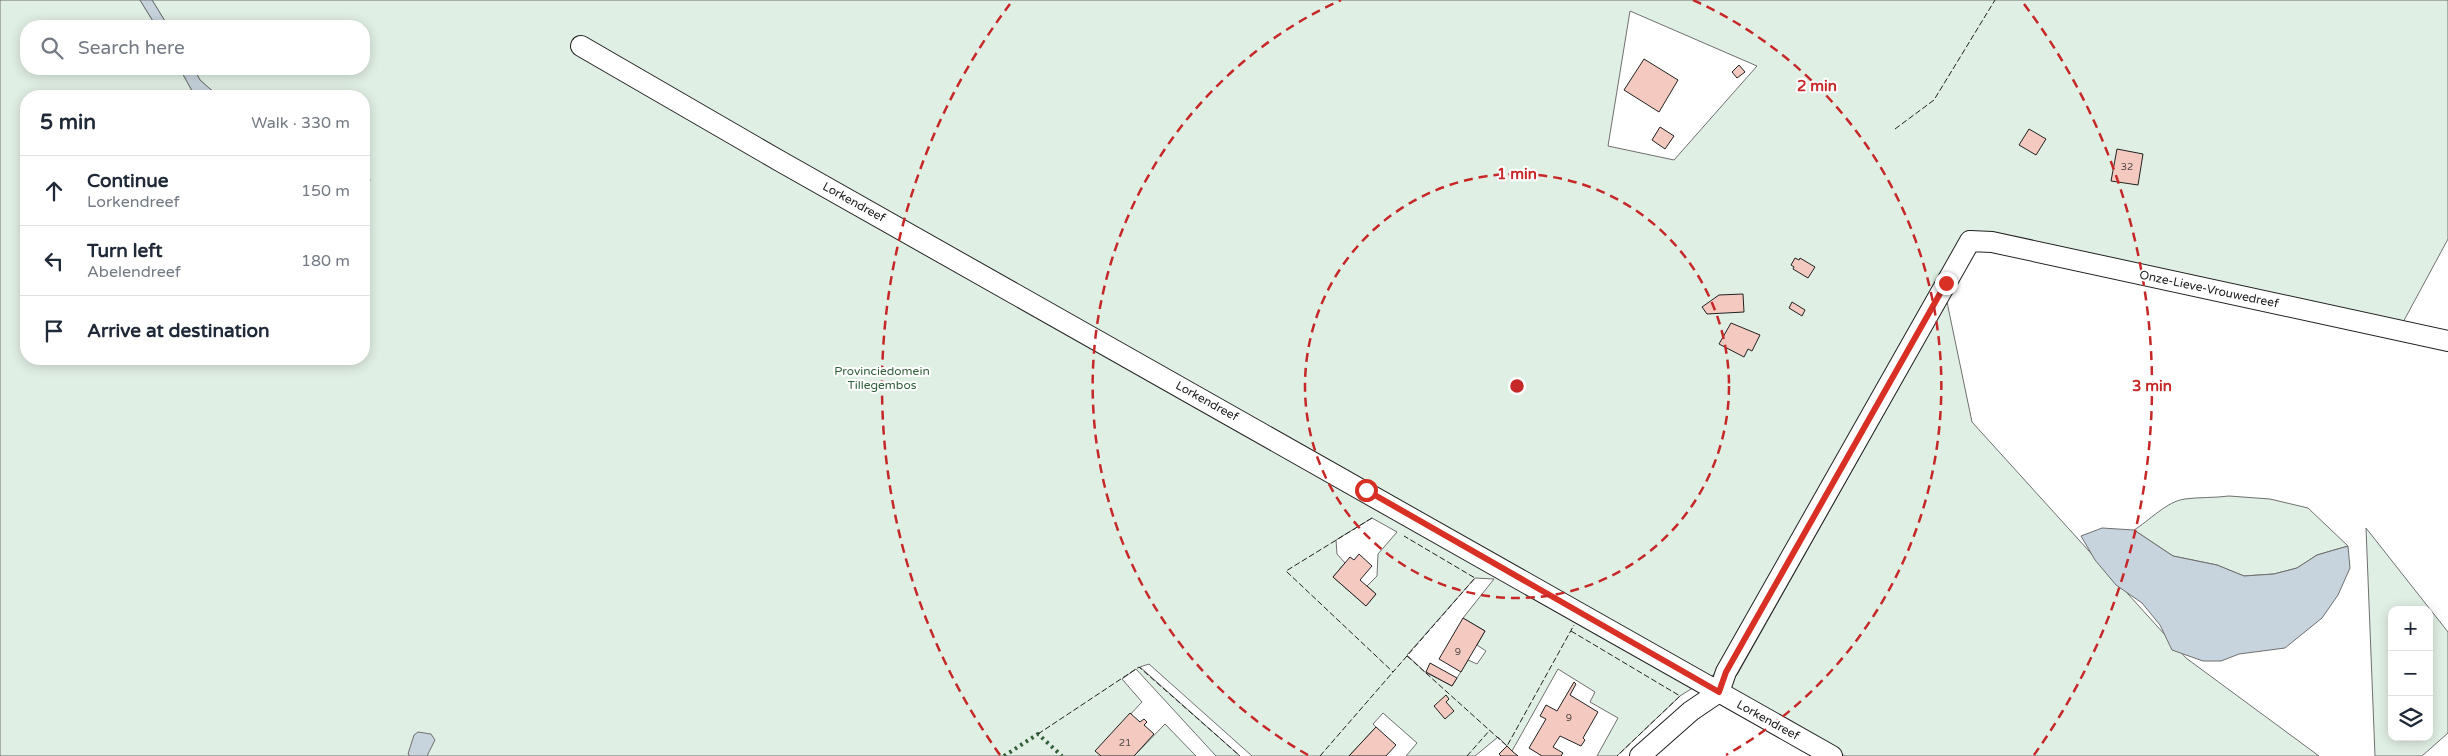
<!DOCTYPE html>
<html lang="en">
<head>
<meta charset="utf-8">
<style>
  :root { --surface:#fff; --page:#f6f6f7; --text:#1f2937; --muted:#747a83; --line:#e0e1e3 }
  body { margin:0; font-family:"Varela Round",sans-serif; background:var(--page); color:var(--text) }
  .controls { position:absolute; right:15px; bottom:15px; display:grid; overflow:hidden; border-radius:10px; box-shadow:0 2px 12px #0003 }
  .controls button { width:45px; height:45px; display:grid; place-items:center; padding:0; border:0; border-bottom:1px solid var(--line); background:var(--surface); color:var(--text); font:25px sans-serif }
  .stop { position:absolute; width:15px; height:15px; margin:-11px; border:4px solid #d93025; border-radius:50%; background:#fff }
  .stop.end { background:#d93025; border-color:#fff; box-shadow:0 1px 5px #0008 }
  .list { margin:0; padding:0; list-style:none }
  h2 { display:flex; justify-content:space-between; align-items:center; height:65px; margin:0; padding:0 20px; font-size:21px }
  h2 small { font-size:16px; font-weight:400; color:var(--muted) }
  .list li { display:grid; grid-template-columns:32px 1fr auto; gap:15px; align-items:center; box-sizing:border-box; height:70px; padding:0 20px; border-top:1px solid var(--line) }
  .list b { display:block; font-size:19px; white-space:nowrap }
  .list p { margin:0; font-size:16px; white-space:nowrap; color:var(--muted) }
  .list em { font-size:16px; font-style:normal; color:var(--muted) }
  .icon { flex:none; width:28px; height:28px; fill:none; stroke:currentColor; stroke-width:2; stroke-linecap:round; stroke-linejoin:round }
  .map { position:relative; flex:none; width:2448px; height:756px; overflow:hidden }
  .search { position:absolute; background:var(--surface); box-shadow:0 2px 12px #0003; left:20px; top:20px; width:350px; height:55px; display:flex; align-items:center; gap:12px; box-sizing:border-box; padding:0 18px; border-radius:20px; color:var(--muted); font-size:19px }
  .panel { position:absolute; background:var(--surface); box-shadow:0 2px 12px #0003; left:20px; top:90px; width:350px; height:275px; border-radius:20px }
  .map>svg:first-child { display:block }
  .green { fill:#e0efe3; stroke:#6f6f6f; fill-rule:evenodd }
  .water { fill:#c7d3dd; stroke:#6f6f6f }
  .building { fill:#f3c9c0; stroke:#222 }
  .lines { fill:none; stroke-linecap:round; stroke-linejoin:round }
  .minor-casing { stroke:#222; stroke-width:22 }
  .minor { stroke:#fff; stroke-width:20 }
  .hedge { stroke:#2f5e38; stroke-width:4; stroke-dasharray:2.5 4; stroke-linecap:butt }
  .fence { stroke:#222; stroke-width:1; stroke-dasharray:6 2.5; stroke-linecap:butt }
  .route { stroke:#d93025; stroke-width:6 }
  .ring { fill:none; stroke:#c62828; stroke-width:2.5; stroke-dasharray:9 6 }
  .labels { text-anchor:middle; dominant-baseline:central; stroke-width:4; stroke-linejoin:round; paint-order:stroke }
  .number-label { font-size:10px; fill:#564c4a }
  .street-label { font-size:12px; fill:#222; stroke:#fff }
  .park-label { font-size:12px; fill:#2f5e38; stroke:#fff }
  .centre { fill:#c62828; stroke:#fff; stroke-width:2.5 }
  .ring-label { font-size:15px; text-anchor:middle; font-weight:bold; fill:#c62828; stroke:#fff; stroke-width:4; stroke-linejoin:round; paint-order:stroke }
</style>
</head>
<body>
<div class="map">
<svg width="2448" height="756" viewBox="0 0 2448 756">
  <rect width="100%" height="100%" fill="#fff"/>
  <g class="green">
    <path d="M0,0H140L156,26H26V69H180L195,96H26V359H364V178L370,181L369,176L364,174V96H218L200,80L194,69H364V26H168L152,0H2448V239L2401,326L1967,236L1721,670L1680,696L1617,756H1597L1618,718L1590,702L1595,692L1558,669L1512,751L1498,737L1475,756H1406L1417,743L1383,713L1373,724L1376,727L1349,756H1252L1149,664L1140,667L1240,756H1216L1136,669L1122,679L1142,702L1096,751L1101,756H0ZM1630,11L1757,66L1674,160L1608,146ZM1372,518L1397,532L1378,554L1377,576L1367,586L1376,594L1366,606L1333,577L1345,563L1337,554L1336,540ZM1475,578L1494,579L1463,618L1485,631L1477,645L1486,651L1477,664L1468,660L1452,686L1425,672L1407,655Z"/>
    <path d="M1947,302L1972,422L2186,658L2319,756H1845L1724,687L1737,675Z"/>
    <path d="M2229,496L2270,499L2308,508L2348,546L2317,555L2297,568L2274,574L2244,576L2217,565L2173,556L2134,530C2149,521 2167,501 2185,499C2199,497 2214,498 2229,496Z"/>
    <path d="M2366,528L2448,632V733L2422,756H2375ZM2392,610H2429V737H2392Z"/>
    <path d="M1165,724L1196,756H1134Z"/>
  </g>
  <g class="water">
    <path d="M140,0H152L168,26H156Z"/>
    <path d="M180,69H194L200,80L218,96H195Z"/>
    <path d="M2102,528L2134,530L2173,556L2217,565L2244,576L2274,574L2297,568L2317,555L2348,546L2350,568L2338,595L2322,618L2285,648L2239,654L2221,661H2203L2172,650L2160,625L2142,603L2116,585L2095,560L2081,536Z"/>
    <path d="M418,732L431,734L435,740L427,756H410L408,754L414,735Z"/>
  </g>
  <g class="building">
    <path d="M1644,59L1678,80L1659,112L1624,90Z"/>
    <path d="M1739,65L1745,72L1737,78L1732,72Z"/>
    <path d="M1660,127L1674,136L1665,149L1652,140Z"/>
    <path d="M2029,129L2046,139L2036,155L2019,145Z"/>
    <path d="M2117,149L2143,154L2138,185L2111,181Z"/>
    <path d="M1795,258L1799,260L1800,258L1815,267L1808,278L1793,269L1794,267L1791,265Z"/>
    <path d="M1743,294L1744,312L1707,314L1702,307L1719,295Z"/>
    <path d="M1792,302L1805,310L1802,316L1789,308Z"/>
    <path d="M1731,323L1760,335L1752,351L1748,349L1744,357L1719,344Z"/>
    <path d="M1359,554L1372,566L1360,580L1376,594L1366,606L1333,577L1350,557L1354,560Z"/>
    <path d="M1463,618L1485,631L1461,672L1439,659Z"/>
    <path d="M1430,663L1457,678L1452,686L1426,672Z"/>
    <path d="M1574,682L1576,684L1570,695L1598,712L1583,738L1585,740L1581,746L1560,736L1553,747L1563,753L1561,756H1542L1529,748L1546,719L1540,716L1546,705L1557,711Z"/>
    <path d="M1446,695L1449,699L1446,702L1454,711L1445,719L1434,706Z"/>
    <path d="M1130,713L1140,722L1144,719L1147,722L1144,725L1154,734L1134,756H1101L1095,751Z"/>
    <path d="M1376,727L1396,745L1386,756H1349Z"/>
    <path d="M1507,746L1512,751L1518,756H1501L1499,754Z"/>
  </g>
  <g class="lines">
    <g class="minor-casing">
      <g id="minor">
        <path d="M581,46L778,160L1832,756"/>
        <path d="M1640,756L1691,711L1719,692L1726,672L1970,241L1992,242L2448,341"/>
      </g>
    </g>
    <use href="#minor" class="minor"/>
    <path class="hedge" d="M1004,756L1038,734L1062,756"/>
    <g class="fence">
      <path d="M1895,129L1934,100L1995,0"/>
      <path d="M1372,518L1286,571L1393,672L1475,578L1404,536"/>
      <path d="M1571,631L1680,696L1617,756"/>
      <path d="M1407,656L1507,746L1574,625"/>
      <path d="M1038,734L1139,667L1240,756"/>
      <path d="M1320,756L1393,672"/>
      <path d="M1467,756L1490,730"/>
    </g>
  </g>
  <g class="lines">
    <path class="route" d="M1366,490L1719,692L1726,672L1946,283"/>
  </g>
  <g class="ring">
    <circle cx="1517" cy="386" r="212"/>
    <path d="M1308 755A424 424 0 0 1 1341 0M1693 0A424 424 0 0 1 1726 755"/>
    <path d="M1000 755A635 635 0 0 1 1010 4M2024 4A635 635 0 0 1 2034 755"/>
  </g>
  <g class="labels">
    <g class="number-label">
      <text x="2127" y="167">32</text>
      <text x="1458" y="652">9</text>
      <text x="1569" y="718">9</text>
      <text x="1125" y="743">21</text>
    </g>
    <g class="street-label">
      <text transform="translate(854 202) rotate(29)">Lorkendreef</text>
      <text transform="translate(2209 289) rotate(12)">Onze-Lieve-Vrouwedreef</text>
      <text transform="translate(1207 401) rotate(29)">Lorkendreef</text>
      <text transform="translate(1768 720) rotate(29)">Lorkendreef</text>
    </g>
    <g class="park-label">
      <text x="882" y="371">Provinciedomein<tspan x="882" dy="14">Tillegembos</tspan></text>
    </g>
  </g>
  <circle cx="1517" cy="386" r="8" class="centre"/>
  <g class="ring-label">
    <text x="1817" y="91">2 min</text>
    <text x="1517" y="179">1 min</text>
    <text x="2152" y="391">3 min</text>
  </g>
</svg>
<div class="controls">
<button>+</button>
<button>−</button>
<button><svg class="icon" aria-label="layers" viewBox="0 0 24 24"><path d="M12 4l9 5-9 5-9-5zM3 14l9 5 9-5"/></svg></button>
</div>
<div class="stop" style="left:1366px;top:490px"></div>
<div class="stop end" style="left:1946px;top:283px"></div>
<div class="search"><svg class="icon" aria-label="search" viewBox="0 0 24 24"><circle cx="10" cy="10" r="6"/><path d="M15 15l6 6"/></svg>Search here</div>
<section class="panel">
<h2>5 min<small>Walk · 330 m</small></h2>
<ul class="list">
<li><svg class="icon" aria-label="ahead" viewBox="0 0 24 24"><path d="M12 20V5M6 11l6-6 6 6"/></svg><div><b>Continue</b><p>Lorkendreef</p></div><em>150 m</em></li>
<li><svg class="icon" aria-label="left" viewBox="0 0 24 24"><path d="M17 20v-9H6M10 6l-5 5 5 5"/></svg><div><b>Turn left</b><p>Abelendreef</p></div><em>180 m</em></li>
<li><svg class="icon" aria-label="arrive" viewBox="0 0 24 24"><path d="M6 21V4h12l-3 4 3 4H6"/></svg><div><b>Arrive at destination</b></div></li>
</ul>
</section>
</div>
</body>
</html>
